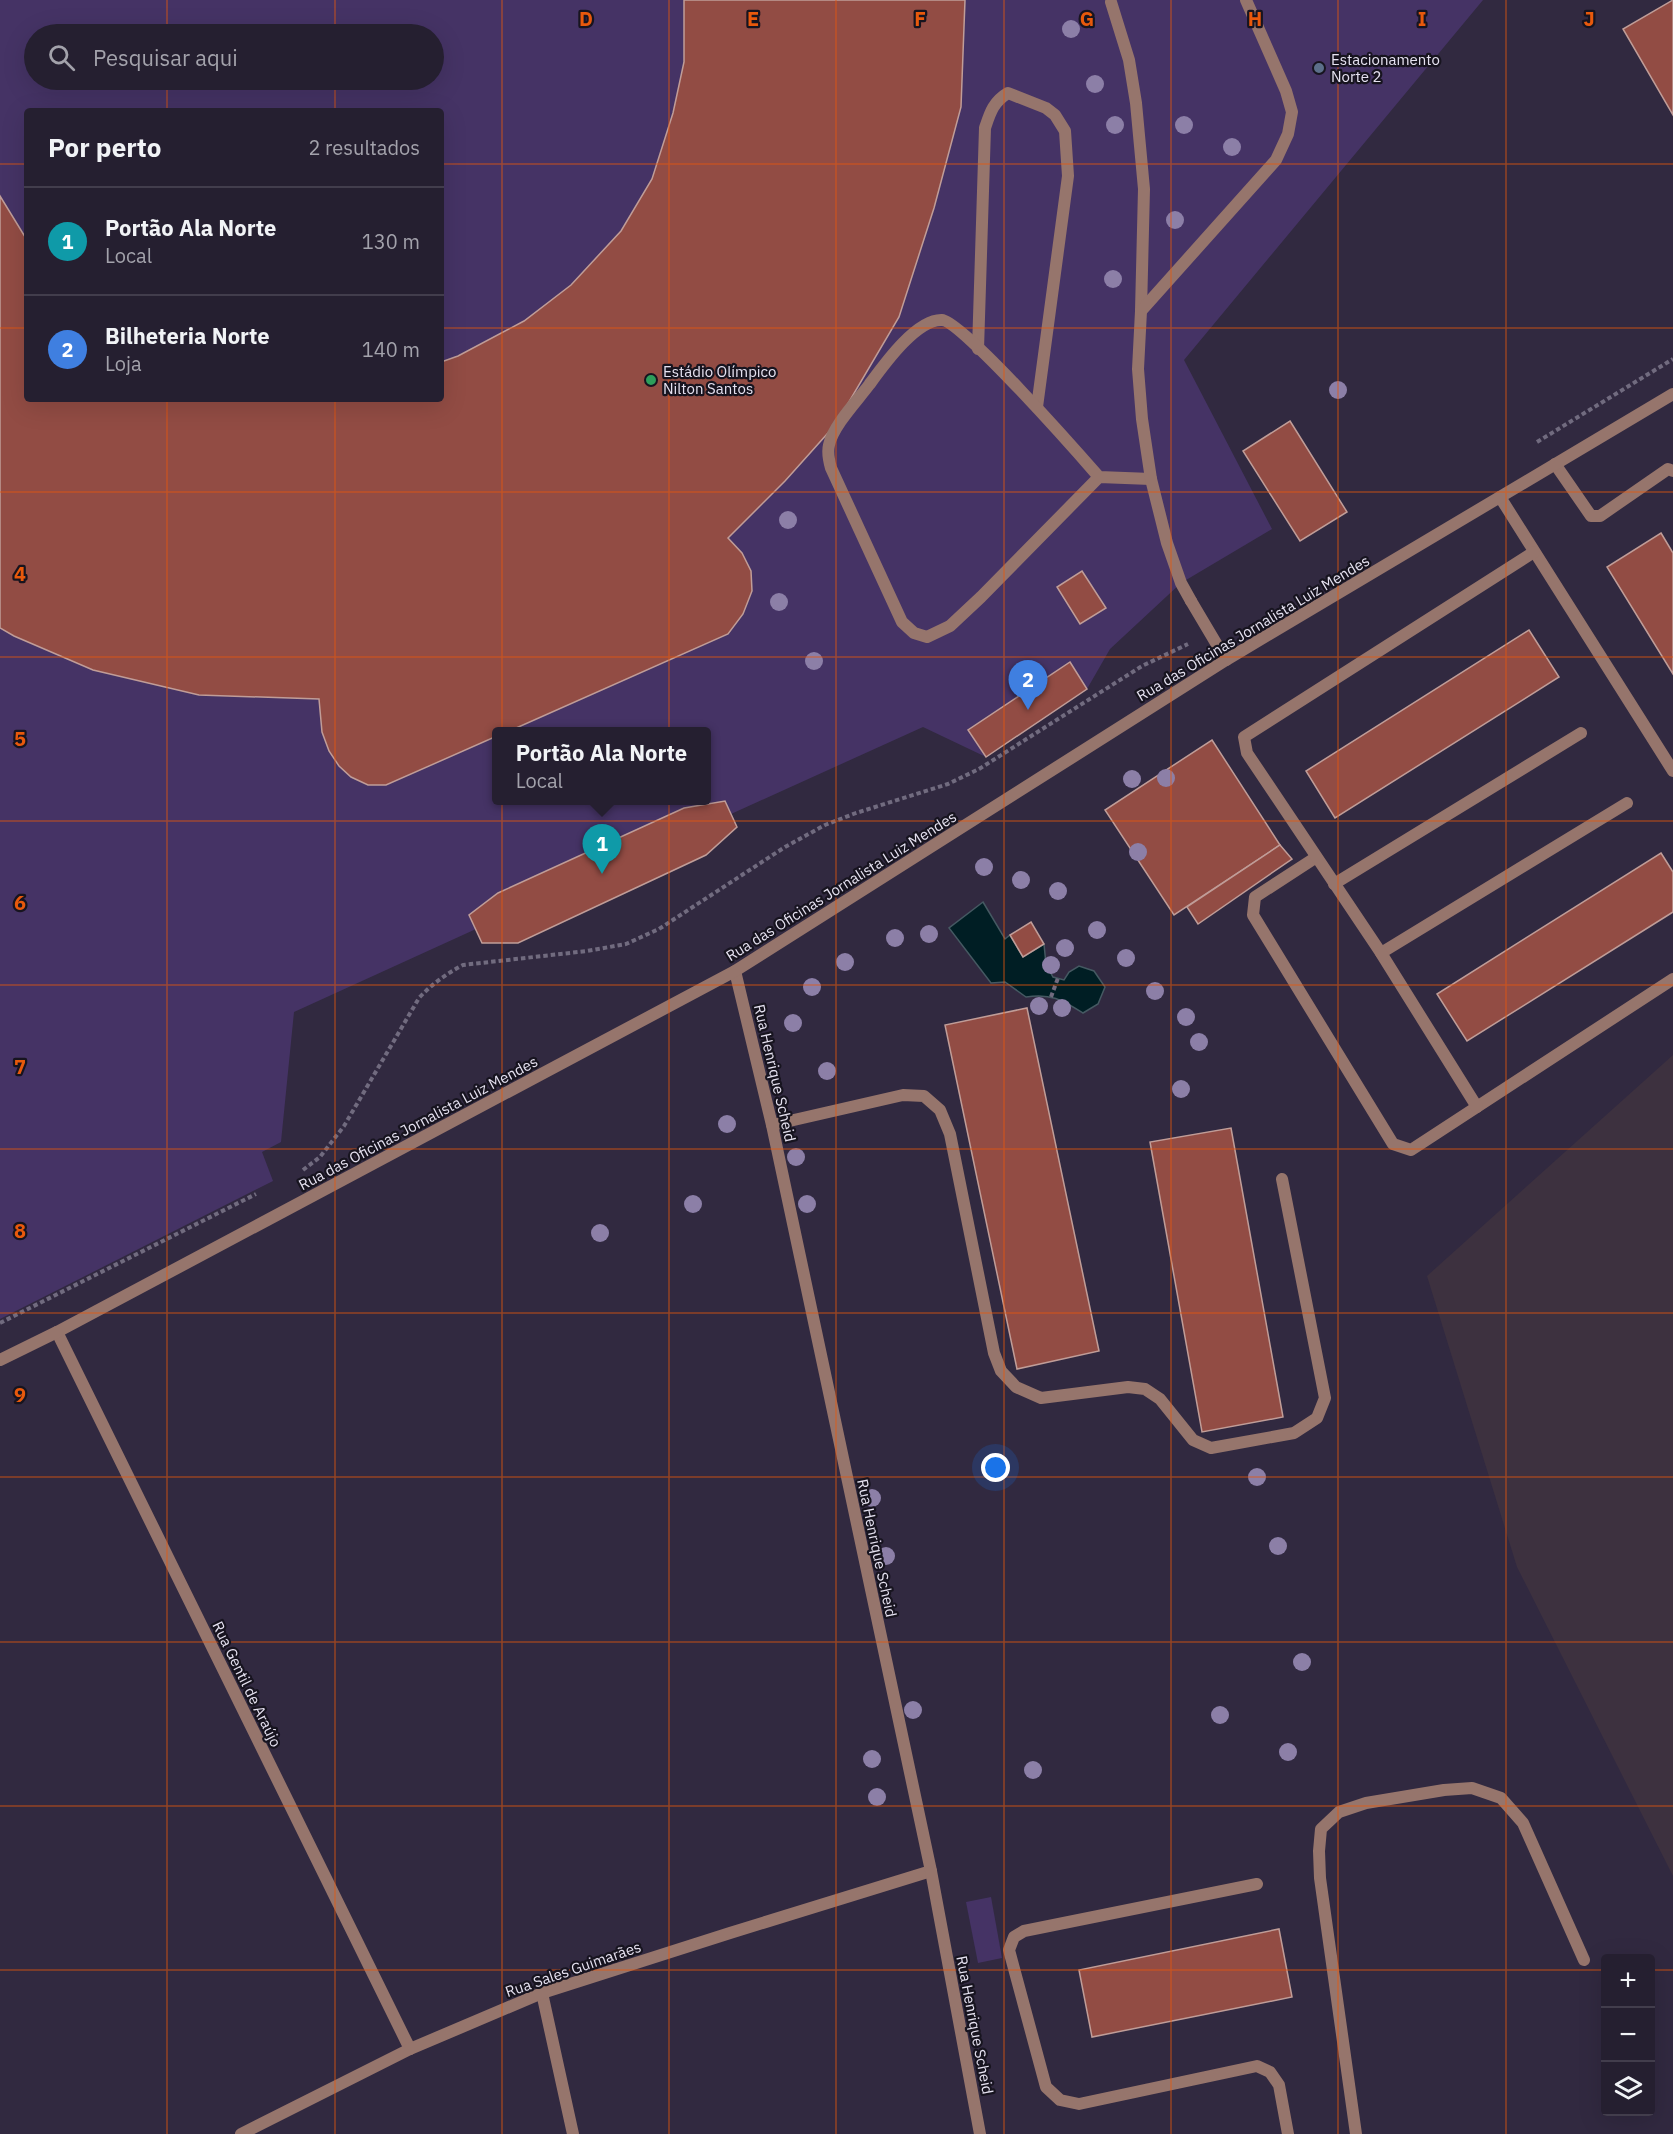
<!DOCTYPE html>
<html lang="pt">
<head>
<meta charset="utf-8">
<style>
  :root { --surface:#251f30; --page:#2d2738; --text:#f1f3f6; --muted:#a3a2ab; --line:#423d4c; --accent:#00cbf8 }
  body { margin:0; font-family:"IBM Plex Sans",sans-serif; background:var(--page); color:var(--text) }
  .controls { position:absolute; right:18px; bottom:18px; display:grid; overflow:hidden; border-radius:6px; box-shadow:0 6px 24px #0002 }
  .controls button { width:54px; height:54px; display:grid; place-items:center; padding:0; border:0; border-bottom:2px solid var(--line); background:var(--surface); color:var(--text); font:30px sans-serif }
  .you { position:absolute; left:996px; top:1468px; width:21px; height:21px; margin:-15px; border:4px solid #fff; border-radius:50%; background:#1a73e8; box-shadow:0 0 0 9px #1a73e833 }
  .badge { display:grid; place-items:center; width:39px; height:39px; border-radius:50%; background:var(--accent); color:#fff; font-size:20px; font-weight:700 }
  .pin { position:absolute; translate:-50% -50px; filter:drop-shadow(0 2px 3px #0008) }
  .pin::after { content:''; position:absolute; top:32px; width:21px; height:18px; background:inherit; clip-path:polygon(0 0,100% 0,50% 100%) }
  .popup { position:absolute; left:492px; top:727px; width:219px; height:78px; box-sizing:border-box; display:grid; place-content:center; border-radius:6px; background:var(--surface); filter:drop-shadow(0 2px 4px #0005); font-size:20px; white-space:nowrap; color:var(--muted) }
  .popup b { font-size:22px; color:var(--text) }
  .popup::after { content:''; position:absolute; left:50%; top:100%; margin-left:-12px; border:12px solid transparent; border-top-color:var(--surface) }
  .list { margin:0; padding:0; list-style:none }
  h2 { display:flex; justify-content:space-between; align-items:center; height:78px; margin:0; padding:0 24px; font-size:26px }
  h2 small { font-size:20px; font-weight:400; color:var(--muted) }
  .list li { display:grid; grid-template-columns:39px 1fr auto; gap:18px; align-items:center; box-sizing:border-box; height:108px; padding:0 24px; border-top:2px solid var(--line) }
  .list b { display:block; font-size:22px; white-space:nowrap }
  .list p { margin:0; font-size:20px; white-space:nowrap; color:var(--muted) }
  .list em { font-size:20px; font-style:normal; color:var(--muted) }
  .icon { flex:none; width:33px; height:33px; fill:none; stroke:currentColor; stroke-width:2; stroke-linecap:round; stroke-linejoin:round }
  .map { position:relative; flex:none; width:1673px; height:2134px; overflow:hidden }
  .search { position:absolute; background:var(--surface); box-shadow:0 6px 24px #0002; left:24px; top:24px; width:420px; height:66px; display:flex; align-items:center; gap:15px; box-sizing:border-box; padding:0 21px; border-radius:33px; color:var(--muted); font-size:22px }
  .panel { position:absolute; background:var(--surface); box-shadow:0 6px 24px #0002; left:24px; top:108px; width:420px; height:294px; border-radius:6px }
  .map>svg:first-child { display:block }
  .industrial { fill:#3d313f }
  .green { fill:#453365; fill-rule:evenodd }
  .water { fill:#001e24; stroke:#455962; stroke-width:1.5 }
  .building { fill:#924c44; stroke:#c09d98; stroke-width:1.5 }
  .lines { fill:none; stroke-linecap:round; stroke-linejoin:round }
  .path { stroke:#716b7f; stroke-width:4; stroke-dasharray:4.5 3; stroke-linecap:butt }
  .service { stroke:#96756c; stroke-width:12 }
  .minor { stroke:#96756c; stroke-width:12 }
  .tertiary { stroke:#96756c; stroke-width:12 }
  .tree { fill:#8c7fa7 }
  .grid { fill:none; stroke:#e8590c; stroke-width:1.5; stroke-opacity:0.55 }
  .service-dot { fill:#5c6f8a; stroke:#17141f; stroke-width:2 }
  .leisure-dot { fill:#2e9e5b; stroke:#17141f; stroke-width:2 }
  .labels { text-anchor:middle; dominant-baseline:central; stroke-width:4.5; stroke-linejoin:round; paint-order:stroke }
  .poi-label { font-size:15px; fill:#e6e2f1; stroke:#17141f; text-anchor:start }
  .street-label { font-size:15px; fill:#e6e2f1; stroke:#17141f }
  .grid-label { font-size:20px; text-anchor:middle; font-weight:bold; fill:#e8590c; stroke:#17141f; stroke-width:4.5; stroke-linejoin:round; paint-order:stroke }
</style>
</head>
<body>
<div class="map">
<svg width="1673" height="2134" viewBox="0 0 1673 2134">
  <rect width="100%" height="100%" fill="#312940"/>
  <path class="industrial" d="M1673,1055V1876L1517,1567L1427,1276Z"/>
  <g class="green">
    <path d="M0,0H1483L1184,360L1272,529L1181,583L1110,649L1087,689L986,757L923,727L731,814L737,827L706,855L518,943L476,929L294,1012L281,1142L262,1152L273,1181L0,1319ZM34,34H434V80H34ZM27,111H441V399H27ZM497,732H707V800H497Z"/>
    <path d="M991,1897L1002,1958L978,1963L966,1902Z"/>
  </g>
  <path class="water" d="M983,902L1005,939L1010,935L1023,957L1044,944L1046,964L1053,977L1064,980L1069,972L1079,966L1094,971L1105,987L1098,1004L1083,1013C1062,1000 1051,993 1026,997L1005,982L991,983L949,928Z"/>
  <g class="building">
    <path d="M684,0H965L961,107L934,208L899,317L836,424L785,481L728,538L742,553L751,571L752,591L743,614L728,634L507,732H497V736L386,785H368L351,777L339,766L329,751L322,732L319,699L199,695L93,670L14,636L0,628V196L27,240V399H441V362L458,356L524,321L571,285L621,231L652,179L673,113L684,62Z"/>
    <path d="M1673,0V115L1623,29Z"/>
    <path d="M1290,421L1347,512L1300,541L1243,451Z"/>
    <path d="M1661,533L1673,553V674L1607,567Z"/>
    <path d="M1082,571L1106,608L1080,624L1057,587Z"/>
    <path d="M1529,630L1559,677L1335,818L1306,771Z"/>
    <path d="M1070,662L1087,689L986,757L968,730Z"/>
    <path d="M1212,740L1280,845L1174,915L1105,810Z"/>
    <path d="M725,801L737,827L706,855L518,943H482L469,915L498,893L684,808Z"/>
    <path d="M1280,845L1292,859L1198,924L1187,907Z"/>
    <path d="M1661,853L1673,872V912L1467,1041L1437,994Z"/>
    <path d="M1031,922L1044,944L1023,957L1010,935Z"/>
    <path d="M1027,1008L1099,1351L1017,1369L945,1025Z"/>
    <path d="M1231,1128L1283,1417L1202,1432L1150,1142Z"/>
    <path d="M1279,1929L1292,1997L1092,2037L1079,1970Z"/>
  </g>
  <g class="lines">
    <g class="path">
      <path d="M1537,442L1673,359"/>
      <path d="M1051,997L1058,978"/>
      <path d="M303,1170L320,1157L344,1126L419,998C432,984 446,974 463,965L587,951L626,944L659,929L785,847L825,825L856,813L948,784L979,769L1142,666L1188,644"/>
      <path d="M0,1323L256,1194"/>
    </g>
    <g class="service">
      <path d="M1111,2L1129,60L1136,103L1144,189L1141,311"/>
      <path d="M978,349L985,128C990,113 993,102 1008,93L1046,108L1055,115L1065,131L1068,176L1037,407"/>
      <path d="M1555,464L1591,516H1600L1668,469L1673,471"/>
      <path d="M1099,477L981,597L950,626L927,637L914,633L902,622L831,468C829,461 827,453 829,445C833,426 857,401 869,385C883,366 916,319 942,320C962,321 1079,454 1099,477L1151,479"/>
      <path d="M1500,497L1673,771"/>
      <path d="M1191,601L1181,583L1167,543L1151,479L1142,419L1138,369L1141,311L1276,160L1288,134L1292,112L1286,91L1246,0"/>
      <path d="M1315,858L1255,897L1253,915L1393,1144L1411,1150L1673,979"/>
      <path d="M1334,884L1581,733"/>
      <path d="M1381,953L1627,803"/>
      <path d="M1477,1107L1381,953L1247,753L1244,737L1534,552"/>
      <path d="M772,1125L903,1095L924,1096L940,1110L950,1134L994,1353L1001,1371L1016,1387L1041,1398L1128,1387L1145,1389L1160,1399L1193,1440L1211,1448L1294,1433L1317,1418L1325,1398L1282,1179"/>
      <path d="M1257,1884L1024,1931L1014,1937L1009,1950L1046,2087L1060,2100L1079,2104L1257,2066L1270,2072L1279,2085L1288,2134"/>
    </g>
    <g class="minor">
      <path d="M1191,601L1226,660"/>
      <path d="M57,1332L410,2049"/>
      <path d="M542,1993L573,2134"/>
      <path d="M241,2134L410,2049L542,1993L730,1933L931,1871"/>
      <path d="M1356,2134L1320,1878L1319,1851L1321,1829L1339,1812L1366,1803L1444,1790L1472,1788L1501,1798L1523,1823L1584,1960"/>
    </g>
    <g class="tertiary">
      <path d="M735,971L772,1125L931,1871L980,2134"/>
      <path d="M0,1360L57,1332L735,971L1226,660L1673,394"/>
    </g>
  </g>
  <g class="tree">
    <circle cx="1071" cy="29" r="9"/>
    <circle cx="1095" cy="84" r="9"/>
    <circle cx="1115" cy="125" r="9"/>
    <circle cx="1184" cy="125" r="9"/>
    <circle cx="1232" cy="147" r="9"/>
    <circle cx="1175" cy="220" r="9"/>
    <circle cx="1113" cy="279" r="9"/>
    <circle cx="1338" cy="390" r="9"/>
    <circle cx="788" cy="520" r="9"/>
    <circle cx="779" cy="602" r="9"/>
    <circle cx="814" cy="661" r="9"/>
    <circle cx="1166" cy="778" r="9"/>
    <circle cx="1132" cy="779" r="9"/>
    <circle cx="1138" cy="852" r="9"/>
    <circle cx="984" cy="867" r="9"/>
    <circle cx="1021" cy="880" r="9"/>
    <circle cx="1058" cy="891" r="9"/>
    <circle cx="1097" cy="930" r="9"/>
    <circle cx="929" cy="934" r="9"/>
    <circle cx="895" cy="938" r="9"/>
    <circle cx="1065" cy="948" r="9"/>
    <circle cx="1126" cy="958" r="9"/>
    <circle cx="845" cy="962" r="9"/>
    <circle cx="1051" cy="965" r="9"/>
    <circle cx="812" cy="987" r="9"/>
    <circle cx="1155" cy="991" r="9"/>
    <circle cx="1039" cy="1006" r="9"/>
    <circle cx="1062" cy="1008" r="9"/>
    <circle cx="1186" cy="1017" r="9"/>
    <circle cx="793" cy="1023" r="9"/>
    <circle cx="1199" cy="1042" r="9"/>
    <circle cx="827" cy="1071" r="9"/>
    <circle cx="1181" cy="1089" r="9"/>
    <circle cx="727" cy="1124" r="9"/>
    <circle cx="796" cy="1157" r="9"/>
    <circle cx="693" cy="1204" r="9"/>
    <circle cx="807" cy="1204" r="9"/>
    <circle cx="600" cy="1233" r="9"/>
    <circle cx="1257" cy="1477" r="9"/>
    <circle cx="872" cy="1498" r="9"/>
    <circle cx="1278" cy="1546" r="9"/>
    <circle cx="886" cy="1556" r="9"/>
    <circle cx="1302" cy="1662" r="9"/>
    <circle cx="913" cy="1710" r="9"/>
    <circle cx="1220" cy="1715" r="9"/>
    <circle cx="1288" cy="1752" r="9"/>
    <circle cx="872" cy="1759" r="9"/>
    <circle cx="1033" cy="1770" r="9"/>
    <circle cx="877" cy="1797" r="9"/>
  </g>
  <path class="grid" d="M167,0V34M335,0V34M502,0V2134M669,0V2134M836,0V2134M1004,0V2134M1171,0V2134M1338,0V2134M1506,0V2134M167,80V111M335,80V111M0,164H27M441,164H1673M0,328H27M441,328H1673M167,399V2134M335,399V2134M0,492H1673M0,657H1673M0,821H1673M0,985H1673M0,1149H1673M0,1313H1673M0,1477H1673M0,1642H1673M0,1806H1673M0,1970H1606M1650,1970H1673"/>
  <circle class="service-dot" cx="1319" cy="68" r="6"/>
  <circle class="leisure-dot" cx="651" cy="380" r="6"/>
  <g class="labels">
    <g class="poi-label">
      <text x="1331" y="59">Estacionamento<tspan x="1331" dy="17">Norte 2</tspan></text>
      <text x="663" y="371">Estádio Olímpico<tspan x="663" dy="17">Nilton Santos</tspan></text>
    </g>
    <g class="street-label">
      <text transform="translate(1253 628) rotate(-31)">Rua das Oficinas Jornalista Luiz Mendes</text>
      <text transform="translate(841 886) rotate(-32)">Rua das Oficinas Jornalista Luiz Mendes</text>
      <text transform="translate(775 1073) rotate(77)">Rua Henrique Scheid</text>
      <text transform="translate(418 1123) rotate(-28)">Rua das Oficinas Jornalista Luiz Mendes</text>
      <text transform="translate(877 1548) rotate(78)">Rua Henrique Scheid</text>
      <text transform="translate(247 1684) rotate(64)">Rua Gentil de Araújo</text>
      <text transform="translate(573 1969) rotate(-19)">Rua Sales Guimarães</text>
      <text transform="translate(975 2025) rotate(79)">Rua Henrique Scheid</text>
    </g>
  </g>
  <g class="grid-label">
    <text x="586" y="26">D</text>
    <text x="753" y="26">E</text>
    <text x="920" y="26">F</text>
    <text x="1087" y="26">G</text>
    <text x="1255" y="26">H</text>
    <text x="1422" y="26">I</text>
    <text x="1589" y="26">J</text>
    <text x="20" y="581">4</text>
    <text x="20" y="746">5</text>
    <text x="20" y="910">6</text>
    <text x="20" y="1074">7</text>
    <text x="20" y="1238">8</text>
    <text x="20" y="1402">9</text>
  </g>
</svg>
<div class="controls">
<button>+</button>
<button>−</button>
<button><svg class="icon" aria-label="layers" viewBox="0 0 24 24"><path d="M12 4l9 5-9 5-9-5zM3 14l9 5 9-5"/></svg></button>
</div>
<div class="you"></div>
<div class="pin badge" style="left:602px;top:874px;background:#0f9aa8">1</div>
<div class="popup"><b>Portão Ala Norte</b>Local</div>
<div class="pin badge" style="left:1028px;top:710px;background:#3f7fe0">2</div>
<div class="search"><svg class="icon" aria-label="search" viewBox="0 0 24 24"><circle cx="10" cy="10" r="6"/><path d="M15 15l6 6"/></svg>Pesquisar aqui</div>
<section class="panel">
<h2>Por perto<small>2 resultados</small></h2>
<ul class="list">
<li><span class="badge" style="background:#0f9aa8">1</span><div><b>Portão Ala Norte</b><p>Local</p></div><em>130 m</em></li>
<li><span class="badge" style="background:#3f7fe0">2</span><div><b>Bilheteria Norte</b><p>Loja</p></div><em>140 m</em></li>
</ul>
</section>
</div>
</body>
</html>
